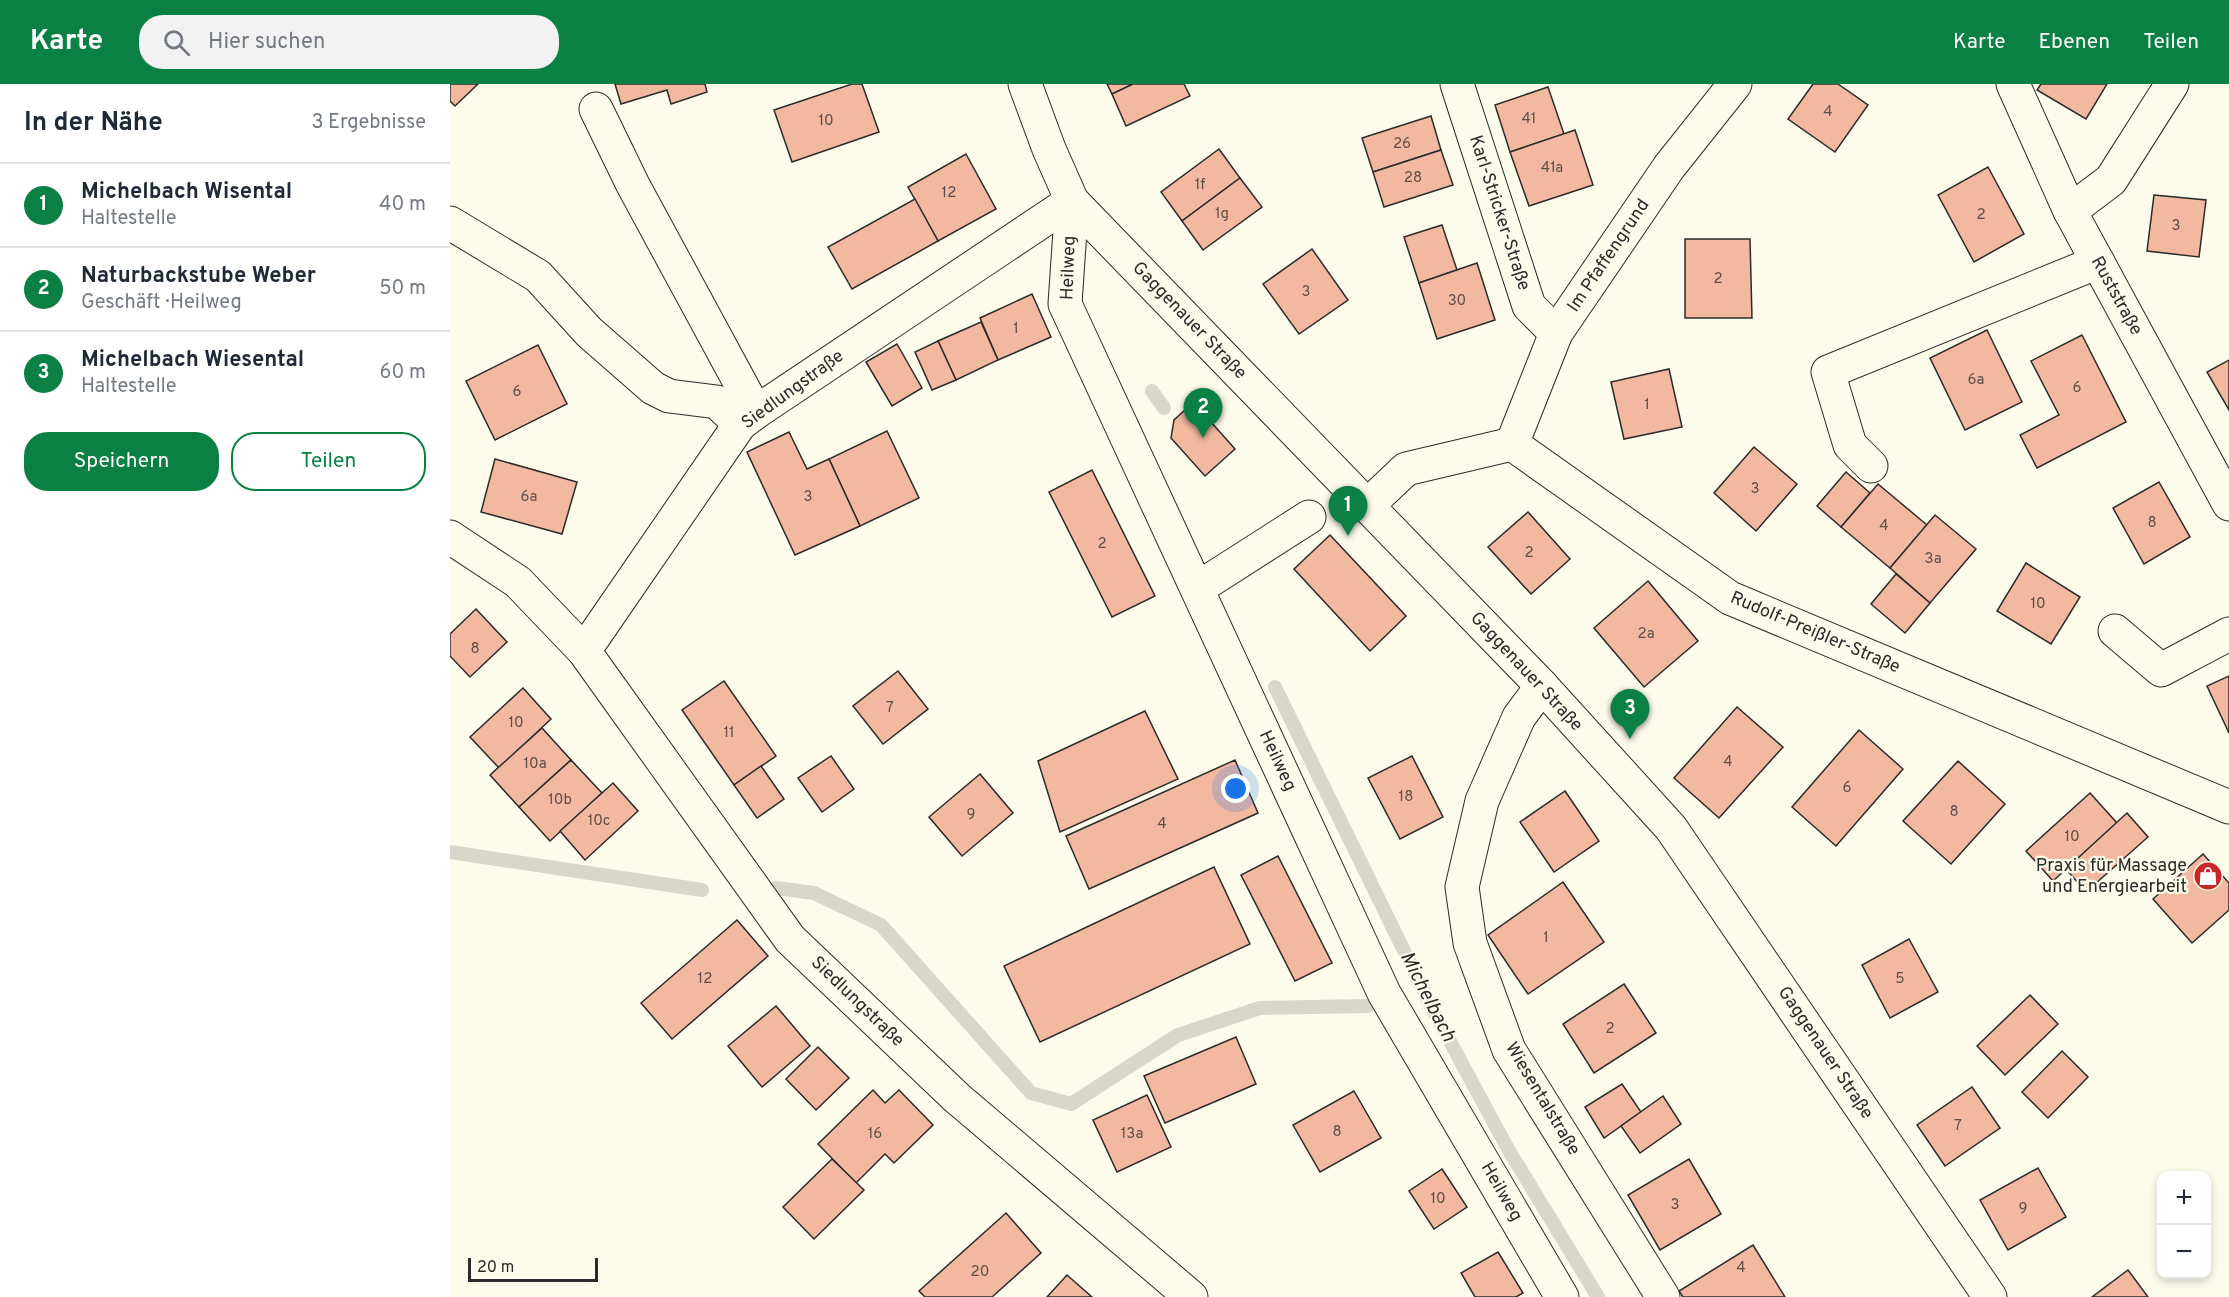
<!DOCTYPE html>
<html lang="de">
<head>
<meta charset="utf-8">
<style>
  :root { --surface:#fff; --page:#f2f2f3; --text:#1f2937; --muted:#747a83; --line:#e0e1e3; --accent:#0b8043 }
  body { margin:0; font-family:Overpass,sans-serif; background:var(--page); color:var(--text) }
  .controls { position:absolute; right:18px; bottom:18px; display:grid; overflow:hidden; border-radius:12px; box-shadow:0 3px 9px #0003 }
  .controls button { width:54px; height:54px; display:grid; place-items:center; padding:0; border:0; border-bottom:2px solid var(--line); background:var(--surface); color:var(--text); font:30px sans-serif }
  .scale { position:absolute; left:18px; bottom:15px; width:130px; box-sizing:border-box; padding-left:6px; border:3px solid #2b2b2b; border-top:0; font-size:16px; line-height:21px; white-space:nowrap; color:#2b2b2b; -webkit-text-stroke:4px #fdfbea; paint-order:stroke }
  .you { position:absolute; left:786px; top:705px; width:21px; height:21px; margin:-15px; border:4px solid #fff; border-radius:50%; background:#1a73e8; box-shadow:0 0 0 9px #1a73e833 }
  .badge { display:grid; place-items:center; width:39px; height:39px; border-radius:50%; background:var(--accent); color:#fff; font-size:20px; font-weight:700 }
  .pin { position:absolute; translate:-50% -50px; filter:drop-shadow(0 2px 3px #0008) }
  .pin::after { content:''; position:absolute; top:32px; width:21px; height:18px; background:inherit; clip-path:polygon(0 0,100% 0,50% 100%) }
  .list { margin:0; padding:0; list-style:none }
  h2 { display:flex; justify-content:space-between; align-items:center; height:78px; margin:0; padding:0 24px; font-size:26px }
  h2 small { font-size:20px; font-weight:400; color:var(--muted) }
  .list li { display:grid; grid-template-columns:39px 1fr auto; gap:18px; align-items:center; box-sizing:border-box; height:84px; padding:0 24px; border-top:2px solid var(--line) }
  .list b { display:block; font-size:22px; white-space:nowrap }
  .list p { margin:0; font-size:20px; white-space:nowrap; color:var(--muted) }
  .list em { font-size:20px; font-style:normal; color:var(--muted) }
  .actions { display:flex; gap:12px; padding:18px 24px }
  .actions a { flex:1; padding:14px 0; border:2px solid var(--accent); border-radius:24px; text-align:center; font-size:21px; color:var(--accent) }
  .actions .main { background:var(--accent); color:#fff }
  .icon { flex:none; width:33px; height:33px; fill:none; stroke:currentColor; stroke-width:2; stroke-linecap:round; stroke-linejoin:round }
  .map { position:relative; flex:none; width:1779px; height:1213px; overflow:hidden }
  header { display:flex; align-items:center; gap:36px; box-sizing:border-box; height:84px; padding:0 30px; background:var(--accent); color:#fff }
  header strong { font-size:28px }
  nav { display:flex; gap:33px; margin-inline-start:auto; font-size:21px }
  .search { width:420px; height:54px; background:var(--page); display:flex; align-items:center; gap:15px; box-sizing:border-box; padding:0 21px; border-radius:24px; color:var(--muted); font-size:22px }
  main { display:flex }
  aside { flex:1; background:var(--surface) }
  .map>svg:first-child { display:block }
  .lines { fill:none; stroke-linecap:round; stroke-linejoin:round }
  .stream { stroke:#d8d7c9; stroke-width:14 }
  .building { fill:#f2b8a0; stroke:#2b2b2b; stroke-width:1.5 }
  .minor-casing { stroke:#2b2b2b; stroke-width:35 }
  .major-casing { stroke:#2b2b2b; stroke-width:35 }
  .minor { stroke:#fdfbea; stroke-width:33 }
  .major { stroke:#fdfbea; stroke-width:33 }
  .labels { text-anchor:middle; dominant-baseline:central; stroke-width:4.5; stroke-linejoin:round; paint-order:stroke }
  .number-label { font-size:15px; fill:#5d4e48 }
  .street-label { font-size:18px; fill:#2b2b2b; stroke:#fdfbea }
  .poi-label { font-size:18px; fill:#2b2b2b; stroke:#fdfbea; text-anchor:end }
  .water-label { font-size:20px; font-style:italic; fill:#2b2b2b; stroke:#fdfbea }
</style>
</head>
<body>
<header>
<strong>Karte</strong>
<div class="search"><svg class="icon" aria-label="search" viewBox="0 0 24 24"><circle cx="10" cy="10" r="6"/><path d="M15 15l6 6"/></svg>Hier suchen</div>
<nav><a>Karte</a><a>Ebenen</a><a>Teilen</a></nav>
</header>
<main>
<aside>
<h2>In der Nähe<small>3 Ergebnisse</small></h2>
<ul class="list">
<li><span class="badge">1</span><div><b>Michelbach Wisental</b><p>Haltestelle</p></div><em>40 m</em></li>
<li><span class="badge">2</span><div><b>Naturbackstube Weber</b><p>Geschäft · Heilweg</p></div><em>50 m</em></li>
<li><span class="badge">3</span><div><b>Michelbach Wiesental</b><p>Haltestelle</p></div><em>60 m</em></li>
</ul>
<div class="actions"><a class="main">Speichern</a><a>Teilen</a></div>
</aside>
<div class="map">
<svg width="1779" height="1213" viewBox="0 0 1779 1213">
  <rect width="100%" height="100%" fill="#fdfbea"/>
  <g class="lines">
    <g class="stream">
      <path d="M702,307L714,324"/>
      <path d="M825,603L983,926L1058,1065L1148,1213"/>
      <path d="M0,768L252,806"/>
      <path d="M326,804L364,809L431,841L581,1009L621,1020L728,951L810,924L918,922"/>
    </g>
  </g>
  <g class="building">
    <path d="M0,0H28L5,22L0,17Z"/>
    <path d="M165,0H255L257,8L221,20L217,6L171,20Z"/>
    <path d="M402,0H412L429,48L342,78L324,26Z"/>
    <path d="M657,0H683L662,10Z"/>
    <path d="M683,0H734L740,12L676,42L662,10Z"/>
    <path d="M1363,0H1388L1418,21L1385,68L1338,35Z"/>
    <path d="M1591,0H1657L1636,35L1587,6Z"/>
    <path d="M1098,3L1114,50L1060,68L1045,21Z"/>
    <path d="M981,32L991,66L923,88L912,54Z"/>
    <path d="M1125,46L1143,101L1079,122L1060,68Z"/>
    <path d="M769,65L790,94L732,137L711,108Z"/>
    <path d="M991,66L1003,101L934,123L923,88Z"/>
    <path d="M516,70L546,125L488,157L458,103Z"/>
    <path d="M1538,83L1574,150L1524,178L1488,111Z"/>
    <path d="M790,94L812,123L753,166L732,137Z"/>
    <path d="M1704,111L1756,116L1749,173L1697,167Z"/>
    <path d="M465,115L488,157L402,205L378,163Z"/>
    <path d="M992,141L1007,186L969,199L954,153Z"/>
    <path d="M1235,155H1300L1302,234H1235Z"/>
    <path d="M862,165L898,216L849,250L813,200Z"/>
    <path d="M1027,179L1045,236L987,255L969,199Z"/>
    <path d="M582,210L601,253L548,276L530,234Z"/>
    <path d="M531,238L548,276L506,296L488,257Z"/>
    <path d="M1537,246L1572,318L1515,346L1480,274Z"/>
    <path d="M1632,251L1676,338L1587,384L1570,351L1609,331L1581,277Z"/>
    <path d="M488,257L506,296L482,306L465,268Z"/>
    <path d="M447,260L472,304L442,322L416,278Z"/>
    <path d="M88,261L117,320L45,356L16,297Z"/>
    <path d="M1779,276V326L1757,288Z"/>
    <path d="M1219,285L1232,343L1174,355L1161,298Z"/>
    <path d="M735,326L752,328L785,365L755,392L721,354L724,336Z"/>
    <path d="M437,347L469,414L410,442L379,375Z"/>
    <path d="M339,348L357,385L379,375L410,442L345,471L297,368Z"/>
    <path d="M1304,363L1347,400L1306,447L1264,409Z"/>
    <path d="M45,375L127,398L112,450L31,428Z"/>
    <path d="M642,386L705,512L662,533L599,408Z"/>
    <path d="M1396,388L1420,409L1391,443L1367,422Z"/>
    <path d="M1709,398L1740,453L1694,480L1663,424Z"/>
    <path d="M1428,400L1477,441L1440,484L1391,443Z"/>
    <path d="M1078,428L1120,475L1081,510L1038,463Z"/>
    <path d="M1485,431L1526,465L1480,519L1440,484Z"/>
    <path d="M880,451L956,532L920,567L844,485Z"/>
    <path d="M1576,479L1630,513L1601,560L1547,527Z"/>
    <path d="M1446,490L1480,519L1455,549L1421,520Z"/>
    <path d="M1198,497L1248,557L1194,603L1144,544Z"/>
    <path d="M26,525L57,558L20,593L0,572V550Z"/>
    <path d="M448,587L478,625L433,660L403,622Z"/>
    <path d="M1779,592V649L1757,602Z"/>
    <path d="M274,597L326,672L284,701L232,626Z"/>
    <path d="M73,604L101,635L49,684L20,653Z"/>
    <path d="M1287,623L1333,663L1269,734L1224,694Z"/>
    <path d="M695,627L728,695L610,748L588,677Z"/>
    <path d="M92,644L121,676L69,723L40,691Z"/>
    <path d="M1409,646L1453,685L1386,762L1342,723Z"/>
    <path d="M381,672L404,705L372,728L348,694Z"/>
    <path d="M962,672L993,733L950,755L918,694Z"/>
    <path d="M121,676L152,709L100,757L69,723Z"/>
    <path d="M785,676L808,729L639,805L616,752Z"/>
    <path d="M1508,677L1555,720L1501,780L1453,737Z"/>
    <path d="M311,682L334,715L307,734L284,701Z"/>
    <path d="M530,690L563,729L512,772L479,733Z"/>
    <path d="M163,699L188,727L135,776L110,747Z"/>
    <path d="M1115,707L1149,757L1104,788L1070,738Z"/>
    <path d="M1640,709L1667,739L1603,797L1576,767Z"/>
    <path d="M1677,729L1698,753L1636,808L1616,785Z"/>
    <path d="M1753,770L1779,799V826L1742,859L1703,815Z"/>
    <path d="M828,772L882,879L845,897L791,791Z"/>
    <path d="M764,783L800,860L590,958L554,882Z"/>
    <path d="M1113,798L1154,858L1078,910L1038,851Z"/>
    <path d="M287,836L318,872L222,955L191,919Z"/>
    <path d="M1459,855L1488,908L1440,934L1412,881Z"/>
    <path d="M1174,900L1206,949L1144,989L1113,940Z"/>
    <path d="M1580,911L1608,940L1555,991L1527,962Z"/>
    <path d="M326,922L360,962L312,1003L278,962Z"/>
    <path d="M786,953L806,1000L715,1039L694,992Z"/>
    <path d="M368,963L399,994L366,1026L336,995Z"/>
    <path d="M1612,967L1638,993L1598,1034L1572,1008Z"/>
    <path d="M1172,1000L1191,1028L1154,1054L1135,1023Z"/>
    <path d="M1522,1003L1550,1044L1495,1082L1467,1041Z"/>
    <path d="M423,1006L435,1019L449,1006L483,1041L444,1079L435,1070L406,1099L368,1060Z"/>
    <path d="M904,1007L931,1054L870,1088L843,1041Z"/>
    <path d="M697,1011L721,1063L667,1088L643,1036Z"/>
    <path d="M1213,1012L1231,1040L1190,1069L1171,1042Z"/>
    <path d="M382,1075L414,1106L364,1155L333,1123Z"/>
    <path d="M1239,1075L1271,1130L1210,1166L1178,1111Z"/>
    <path d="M1588,1084L1616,1133L1558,1166L1530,1116Z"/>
    <path d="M992,1085L1017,1123L984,1145L959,1107Z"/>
    <path d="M556,1129L591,1169L542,1213H475L469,1207Z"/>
    <path d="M1303,1161L1335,1213H1233L1229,1207Z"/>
    <path d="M1048,1168L1073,1209L1066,1213H1025L1011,1189Z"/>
    <path d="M1678,1186L1698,1213H1642Z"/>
    <path d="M617,1191L642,1213H597Z"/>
  </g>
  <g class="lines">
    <g class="minor-casing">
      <g id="minor">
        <path d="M1007,0L1079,222L1106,249"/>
        <path d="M1563,0L1620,127L1779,420"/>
        <path d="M146,25L183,101L306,328"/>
        <path d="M622,117L615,220L934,909L1112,1213"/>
        <path d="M1620,127L1661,96L1722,0"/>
        <path d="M0,139L88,192L139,248L203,304L219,312L267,318L290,340"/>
        <path d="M1062,360L1106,249L1219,83L1285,0"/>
        <path d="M1421,382L1400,361L1378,288L1648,178"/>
        <path d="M917,422L956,385L1062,360L1280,514L1779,723"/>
        <path d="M0,453L68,498L134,567L340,855L507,1014L741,1213"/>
        <path d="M748,504L859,433"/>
        <path d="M1665,547L1711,586L1779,550"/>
        <path d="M134,567L290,340L306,328L622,117"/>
        <path d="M1092,602L1069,633L1032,717L1012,803L1020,859L1059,966L1213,1213"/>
      </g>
    </g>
    <g class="major-casing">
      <path id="major" d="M575,0L599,65L622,117L1092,602L1221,744L1540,1213"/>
    </g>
    <use href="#minor" class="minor"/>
    <use href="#major" class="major"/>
  </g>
  <defs>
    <g id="shop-disc" transform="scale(1.5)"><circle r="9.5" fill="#c62828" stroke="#fdfbea"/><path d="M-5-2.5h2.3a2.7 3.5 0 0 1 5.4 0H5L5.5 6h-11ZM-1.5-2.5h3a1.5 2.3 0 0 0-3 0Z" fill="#fff"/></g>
  </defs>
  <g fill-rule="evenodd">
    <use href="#shop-disc" x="1758" y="792"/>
  </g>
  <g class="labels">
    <g class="number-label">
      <text x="1378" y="28">4</text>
      <text x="1079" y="35">41</text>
      <text x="376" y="37">10</text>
      <text x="952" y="60">26</text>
      <text x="1102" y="84">41a</text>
      <text x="963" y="94">28</text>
      <text x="750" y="101">1f</text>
      <text x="499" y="109">12</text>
      <text x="772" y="130">1g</text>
      <text x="1531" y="131">2</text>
      <text x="1726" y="142">3</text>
      <text x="1268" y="195">2</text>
      <text x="856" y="208">3</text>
      <text x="1007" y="217">30</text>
      <text x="566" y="245">1</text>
      <text x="1526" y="296">6a</text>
      <text x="1627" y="304">6</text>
      <text x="67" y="308">6</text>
      <text x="1197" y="321">1</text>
      <text x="1305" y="405">3</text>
      <text x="79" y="413">6a</text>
      <text x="358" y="413">3</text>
      <text x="1702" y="439">8</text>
      <text x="1434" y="442">4</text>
      <text x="652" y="460">2</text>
      <text x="1079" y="469">2</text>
      <text x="1483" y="475">3a</text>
      <text x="1588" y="520">10</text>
      <text x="1196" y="550">2a</text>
      <text x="25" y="565">8</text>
      <text x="440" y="624">7</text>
      <text x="66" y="639">10</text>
      <text x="279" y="649">11</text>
      <text x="1278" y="678">4</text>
      <text x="85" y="680">10a</text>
      <text x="1397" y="704">6</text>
      <text x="956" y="713">18</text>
      <text x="110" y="716">10b</text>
      <text x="1504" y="728">8</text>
      <text x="521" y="731">9</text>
      <text x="149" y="737">10c</text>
      <text x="712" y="740">4</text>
      <text x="1622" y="753">10</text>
      <text x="1096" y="854">1</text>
      <text x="255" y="895">12</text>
      <text x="1450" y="895">5</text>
      <text x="1160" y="945">2</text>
      <text x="1508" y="1042">7</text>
      <text x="887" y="1048">8</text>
      <text x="425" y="1050">16</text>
      <text x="682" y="1050">13a</text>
      <text x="988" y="1115">10</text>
      <text x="1225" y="1121">3</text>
      <text x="1573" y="1125">9</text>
      <text x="1291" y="1184">4</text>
      <text x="530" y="1188">20</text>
    </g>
    <g class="street-label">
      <text transform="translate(1049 129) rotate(72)">Karl-Stricker-Straße</text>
      <text transform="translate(1159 172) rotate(-56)">Im Pfaffengrund</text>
      <text transform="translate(619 184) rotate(-88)">Heilweg</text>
      <text transform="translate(1666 212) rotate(61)">Ruststraße</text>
      <text transform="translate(739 237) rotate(46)">Gaggenauer Straße</text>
      <text transform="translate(343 306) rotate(-36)">Siedlungstraße</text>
      <text transform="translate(1365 549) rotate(23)">Rudolf-Preißler-Straße</text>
      <text transform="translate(1076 588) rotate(47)">Gaggenauer Straße</text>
      <text transform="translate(827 677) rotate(65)">Heilweg</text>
      <text transform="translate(407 918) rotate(44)">Siedlungstraße</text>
      <text transform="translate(1375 969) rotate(56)">Gaggenauer Straße</text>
      <text transform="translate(1092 1015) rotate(59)">Wiesentalstraße</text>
      <text transform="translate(1051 1108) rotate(60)">Heilweg</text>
    </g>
    <g class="poi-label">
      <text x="1737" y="782">Praxis für Massage<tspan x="1737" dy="21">und Energiearbeit</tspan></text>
    </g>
    <g class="water-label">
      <text transform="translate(977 913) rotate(63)">Michelbach</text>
    </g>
  </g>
</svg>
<div class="controls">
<button>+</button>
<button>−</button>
</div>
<div class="scale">20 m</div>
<div class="you"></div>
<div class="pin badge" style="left:898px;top:452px">1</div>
<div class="pin badge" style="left:753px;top:354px">2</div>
<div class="pin badge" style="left:1180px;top:655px">3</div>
</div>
</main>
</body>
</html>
